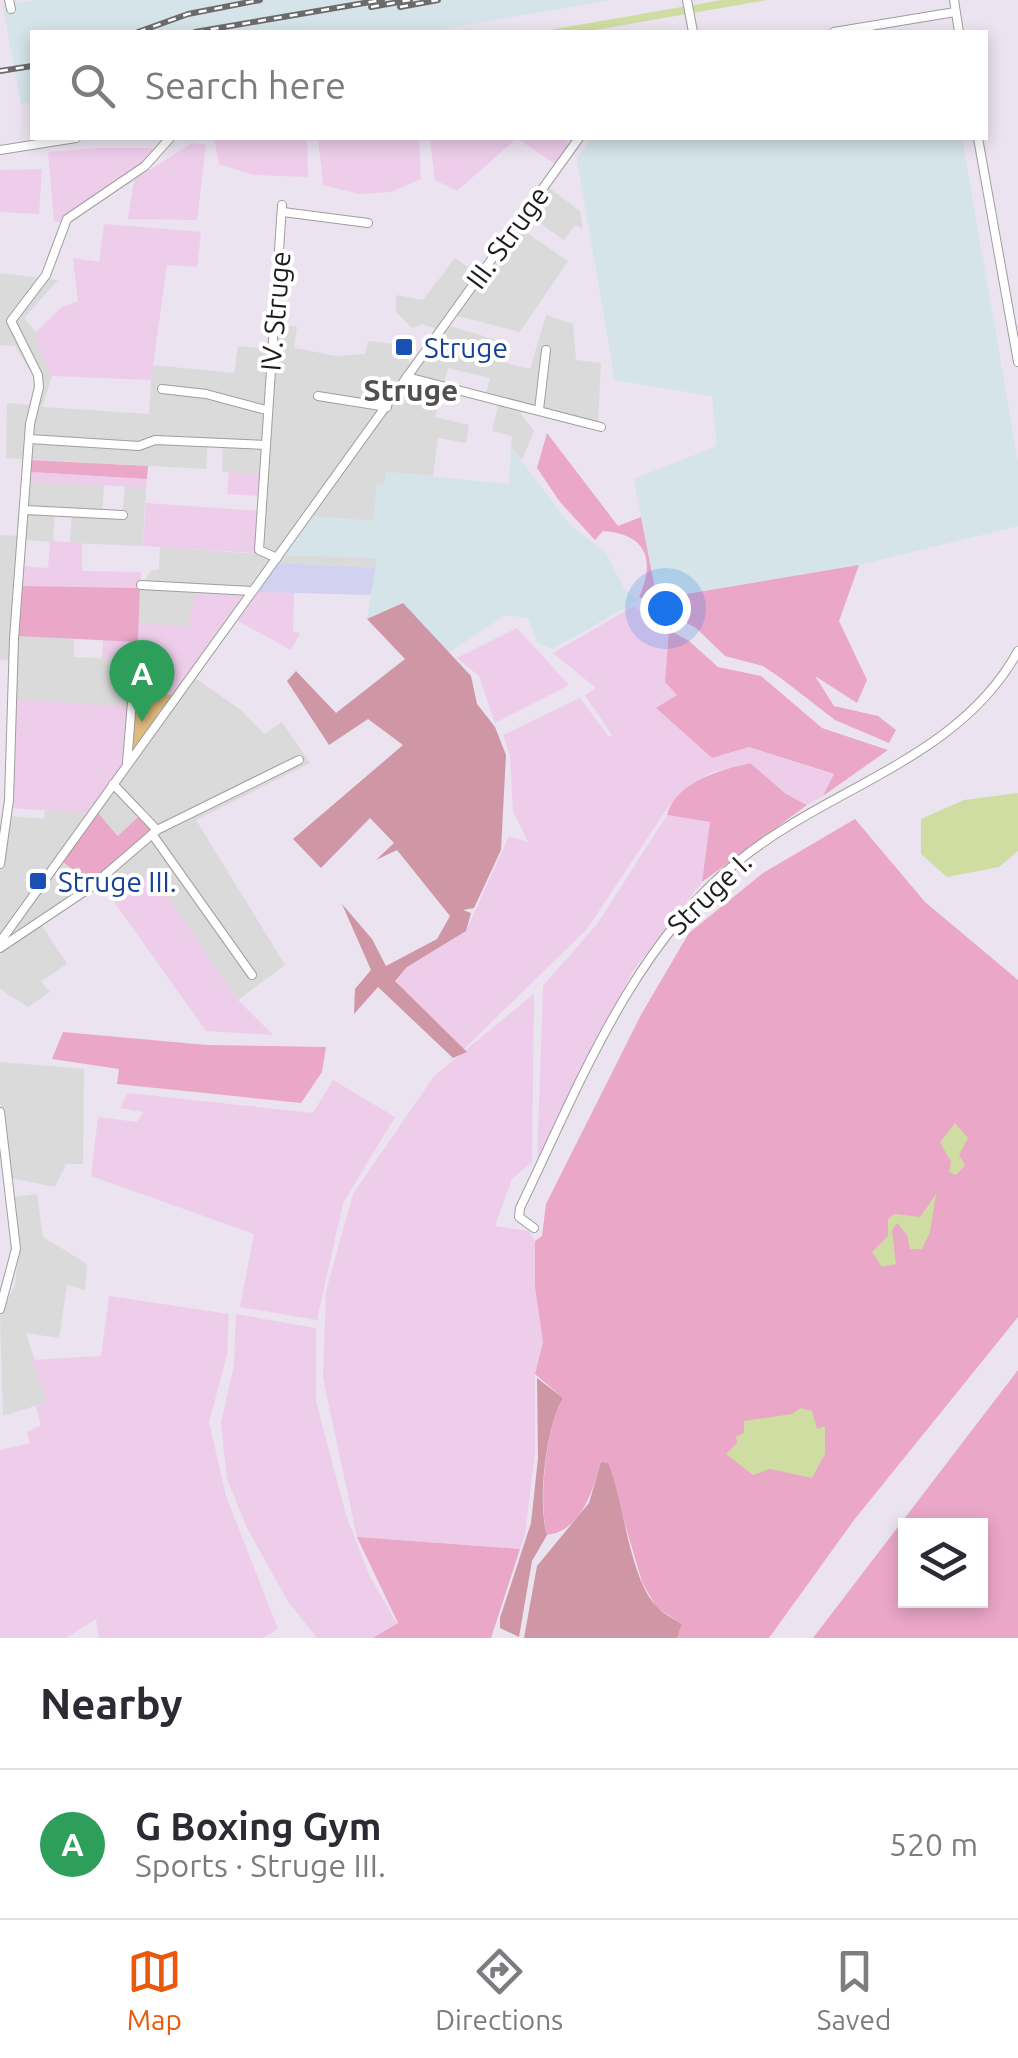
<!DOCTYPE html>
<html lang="en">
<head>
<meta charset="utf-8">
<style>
  :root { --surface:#fff; --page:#f7f7f7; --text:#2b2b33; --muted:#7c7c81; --line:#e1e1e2; --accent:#ea580c }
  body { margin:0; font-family:Ubuntu,sans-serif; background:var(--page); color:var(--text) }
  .controls { position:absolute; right:30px; bottom:30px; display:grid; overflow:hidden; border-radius:0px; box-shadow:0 5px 15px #0003 }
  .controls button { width:90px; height:90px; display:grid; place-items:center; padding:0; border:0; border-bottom:2px solid var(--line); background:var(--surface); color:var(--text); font:50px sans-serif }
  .you { position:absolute; left:665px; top:608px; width:35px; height:35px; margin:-25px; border:8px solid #fff; border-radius:50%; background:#1a73e8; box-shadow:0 0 0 15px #1a73e833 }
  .badge { display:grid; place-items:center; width:65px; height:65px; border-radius:50%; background:var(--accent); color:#fff; font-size:32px; font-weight:700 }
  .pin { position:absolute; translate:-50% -82px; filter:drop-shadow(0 2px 5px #0008) }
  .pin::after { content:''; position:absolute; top:52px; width:35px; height:30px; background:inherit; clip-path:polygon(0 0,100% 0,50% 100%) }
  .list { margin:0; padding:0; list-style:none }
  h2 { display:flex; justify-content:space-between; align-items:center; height:130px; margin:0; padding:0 40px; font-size:42px }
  h2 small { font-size:32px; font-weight:400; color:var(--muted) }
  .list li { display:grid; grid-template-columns:65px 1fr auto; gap:30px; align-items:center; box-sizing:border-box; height:150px; padding:0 40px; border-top:2px solid var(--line) }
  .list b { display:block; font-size:38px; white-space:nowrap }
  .list p { margin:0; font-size:32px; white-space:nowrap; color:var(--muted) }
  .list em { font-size:32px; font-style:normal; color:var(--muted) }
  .icon { flex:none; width:55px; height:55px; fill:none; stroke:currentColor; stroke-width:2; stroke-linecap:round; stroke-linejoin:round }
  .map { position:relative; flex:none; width:1018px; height:1638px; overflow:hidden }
  .search { position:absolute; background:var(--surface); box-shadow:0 5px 15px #0003; left:30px; right:30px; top:30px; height:110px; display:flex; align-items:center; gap:25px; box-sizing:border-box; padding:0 35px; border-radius:0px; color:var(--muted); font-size:38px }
  .sheet { height:280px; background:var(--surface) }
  nav { display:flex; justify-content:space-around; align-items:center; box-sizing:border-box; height:140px; border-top:2px solid var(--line); background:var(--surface); font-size:28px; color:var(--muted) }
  nav a { display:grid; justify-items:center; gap:5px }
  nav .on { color:var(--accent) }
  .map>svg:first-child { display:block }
  .residential { fill:#dadadb }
  .commercial { fill:#d3d1f0 }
  .industrial { fill:#d4e4e8 }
  .farmland { fill:#eecdeb }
  .grass { fill:#eaa7c7; fill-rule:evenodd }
  .forest { fill:#cf96a6 }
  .pitch { fill:#e0bb7e }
  .water { fill:#cfdda2 }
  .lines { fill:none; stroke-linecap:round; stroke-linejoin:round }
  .minor-casing { stroke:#9e9e9e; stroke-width:10 }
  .minor { stroke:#fff; stroke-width:8 }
  .rail-casing { stroke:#6b6b6b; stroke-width:6 }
  .rail { stroke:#fff; stroke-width:2.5; stroke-dasharray:8; stroke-linecap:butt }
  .transit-dot { fill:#1a4fb4; stroke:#fff; stroke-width:4 }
  .labels { text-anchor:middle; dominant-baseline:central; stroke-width:8; stroke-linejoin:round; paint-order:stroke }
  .street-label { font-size:28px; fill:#1d1d1d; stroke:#fff }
  .transit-label { font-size:28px; fill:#164399; stroke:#fff; text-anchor:start }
  .neighbourhood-label { font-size:30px; font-weight:bold; fill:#505050; stroke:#fff }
</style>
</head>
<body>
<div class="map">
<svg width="1018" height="1638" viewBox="0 0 1018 1638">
  <rect width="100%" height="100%" fill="#ebe3ef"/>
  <g class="residential">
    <path d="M548,187L580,211L583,229L575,225L564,240L527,214Z"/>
    <path d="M518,227L568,261L520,332L450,314L437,329L422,324L412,328L396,312V295L423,300L455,258L482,277Z"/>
    <path d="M0,273L58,280L24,318L36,332L52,376L42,407L149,414L152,365L234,373L238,346L269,349L272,323L297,327L294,348L337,356L365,354L368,341L393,344L416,369L450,326L500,341L496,361L530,369L546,315L573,324L576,360L601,363L598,422L523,401L521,414L534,431L522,460L511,447L512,436L492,431L500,397L486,393L490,378L448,368L435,417L469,425L466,443L438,438L433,476L386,472L384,485H377L374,521L301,516L248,589L194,612L188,627L139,623L140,588L152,570H159L160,547L261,554V475L222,472L223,442L208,440L206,469L6,458L7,403L29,405L37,382L15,346L0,345Z"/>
    <path d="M30,482L104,485L102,517H122L125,486L146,487L143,546L70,543L72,510H55L53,542L25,540Z"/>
    <path d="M0,535L20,536L12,635L74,639V657L137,660L130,707L14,699L15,661L0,660Z"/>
    <path d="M284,555L378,558L376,568L278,563Z"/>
    <path d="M195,678L241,710L264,734L282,722L310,763L196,820L285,965L238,1000L151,873L130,888L116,868L163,829L145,809L119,836L98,813Z"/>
    <path d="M45,810L87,813L57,857L91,884L39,921L67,964L41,981L50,992L28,1007L0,989V848L6,847L10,816L44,819Z"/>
    <path d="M0,1062L84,1069L83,1164H66L55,1187L11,1178L0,1101Z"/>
    <path d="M37,1194L43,1237L87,1264L85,1290L67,1285L59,1338L26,1333L48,1402L3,1416L0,1316L15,1285L20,1245L14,1197Z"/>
  </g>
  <path class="commercial" d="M278,563L376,568L371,595L258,592Z"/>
  <g class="industrial">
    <path d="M36,0H610L426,32H32V102L21,104L3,6Z"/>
    <path d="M591,138H962L1018,462V526L859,565L657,599L634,479L717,446L712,396L615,380L577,159Z"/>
    <path d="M511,447L569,524L605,552L625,590L639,600L552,649L538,643L528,618L505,615L448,653L403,603L367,619L377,558L284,555L311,516L373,521L377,484L384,485L386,472L509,484Z"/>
  </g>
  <g class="farmland">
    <path d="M214,138H307L308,177L254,175L219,164Z"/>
    <path d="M318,138H419L421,179L391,192L359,194L323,185Z"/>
    <path d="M430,138H565L570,149L556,165L517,138L457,191L435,180Z"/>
    <path d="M192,143L206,145L197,220L128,219L134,180Z"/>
    <path d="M96,148H152V159L61,223L54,221L48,152Z"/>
    <path d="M42,169L39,214L0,212V170Z"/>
    <path d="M104,224L201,232L197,267L167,265L151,380L52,376L37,345L36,332L62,307L78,301L73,258L99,262Z"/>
    <path d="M31,472L147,479L146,487L30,482Z"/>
    <path d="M229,472L262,475L260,496L227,494Z"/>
    <path d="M146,503L260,511L257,553L143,546Z"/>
    <path d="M50,541L82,543V571L141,572L140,588L22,586L23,566L48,568Z"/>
    <path d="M196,590L244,594L173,695L134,693L137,660L102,658L103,640L138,642L139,623L188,627Z"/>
    <path d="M258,592L294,593L293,632L300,633L291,650L238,621Z"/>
    <path d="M634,606L669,630L665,682L677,695L657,709L712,758L749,747L835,775L823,796L807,805L786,794L750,763L710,773L670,804L587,929L464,1049L395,981L407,967L466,931L509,836L528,842L513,811L510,756L503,735L580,698L609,737L612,735L585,695L596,688L553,653Z"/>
    <path d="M517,628L569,685L495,723L479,676L457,658Z"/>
    <path d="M14,699L130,707L125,762L87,813L11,808Z"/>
    <path d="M667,815L710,822L702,882L632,972L537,1165L543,986L598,923Z"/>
    <path d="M116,868L130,887L151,873L238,1000L273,1035L206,1031L100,882Z"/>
    <path d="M534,994L532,1162L512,1179L495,1226L529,1231L535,1241V1287L543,1342L535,1374V1452L525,1535L520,1549L357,1537L323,1378L326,1291L353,1194L434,1076Z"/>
    <path d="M333,1080L395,1117L343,1203L317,1320L240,1307L254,1234L91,1176L98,1117L137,1122L143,1112L120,1108L127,1093L313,1113Z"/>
    <path d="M109,1296L229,1314L227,1355L209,1422L226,1496L278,1629L263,1638H99L96,1619L66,1638H0V1450L30,1443L27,1432L41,1425L36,1406L47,1402L32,1360L101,1356Z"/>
    <path d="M236,1314L316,1328V1401L346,1515L369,1575L399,1627L373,1638H317L287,1600L246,1526L227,1479L221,1423L234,1365Z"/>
  </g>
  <g class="grass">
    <path d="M547,433L618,526L641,517L657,599L859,565L839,621L867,680L857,703L815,676L834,706L878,716L896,730L889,743L835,720L782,679L763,666L725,656L696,628L639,597C656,559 646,534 603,531L595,540L560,502L537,468Z"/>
    <path d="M31,460L148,466L147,479L31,472Z"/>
    <path d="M22,586L140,588L138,642L17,636Z"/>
    <path d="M669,630L689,641L718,667L761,676L822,728L888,750L823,796L834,774L749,747L712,758L656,708L677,695L665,682Z"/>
    <path d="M750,763L786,794L807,805L702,882L710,822L667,815C676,782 720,770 750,763Z"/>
    <path d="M98,813L118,836L138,817L151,831L91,884L62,861Z"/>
    <path d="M855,819L925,902L1018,980V1317L854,1520L769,1638H677L682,1624L656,1607L642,1582L607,1463L601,1462C592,1492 582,1530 547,1535C538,1501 546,1428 563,1398L535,1374L543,1342L535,1287V1241L542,1236L546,1204L642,1013L689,933L763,873Z"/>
    <path d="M63,1032L207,1045L326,1047L322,1072L301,1103L117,1084L119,1069L52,1059Z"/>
    <path d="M1018,1370V1638H813ZM906,1526H980V1600H906Z"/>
    <path d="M357,1537L520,1549L491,1638H373L398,1623Z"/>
  </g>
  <g class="forest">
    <path d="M403,603L471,676L477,704L495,727L506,755L501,850L474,908L463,910L471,913L466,931L407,967L395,981L467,1052L453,1058L378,987L354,1014L355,989L371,970L342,904L372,939L386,966L437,939L450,916L397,850L376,860L394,843L370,818L321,868L293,839L403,745L368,719L329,745L287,681L296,671L336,713L405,659L367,619Z"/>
    <path d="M537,1378L563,1398C546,1427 537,1502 547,1535L532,1561L519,1637L500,1628V1618L531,1523L538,1458Z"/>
    <path d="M601,1462L608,1463C624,1502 629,1576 656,1606C662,1613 674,1619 682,1624L677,1638H524L537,1566L589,1503Z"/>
  </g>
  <path class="pitch" d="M134,693L173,695L132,751L129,750Z"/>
  <g class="water">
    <path d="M722,0H767L584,32H538Z"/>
    <path d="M1018,793V851L999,867L947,877L921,854V819L964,800Z"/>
    <path d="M955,1123L968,1138L959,1155L965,1165L956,1175L949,1172L951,1162L940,1142Z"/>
    <path d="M936,1194L930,1232L922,1249H910L907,1235L897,1223L892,1230L896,1264L882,1267L872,1252L888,1236V1219L894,1214L920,1217Z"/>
    <path d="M801,1408L812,1411L817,1429L825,1426V1454L812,1478L770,1469L753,1475L726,1454L737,1443L736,1437L744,1433V1421L792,1414Z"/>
  </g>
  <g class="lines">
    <g class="minor-casing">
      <g id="minor">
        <path d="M9,0L11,9"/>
        <path d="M687,0L693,32"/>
        <path d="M954,0L959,32"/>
        <path d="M834,32L955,12"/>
        <path d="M978,138L1018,362"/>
        <path d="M0,150L76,138"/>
        <path d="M283,212L368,223"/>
        <path d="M407,377L601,427"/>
        <path d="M162,389L206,394L266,410"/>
        <path d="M318,396L387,407"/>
        <path d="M539,410L546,350"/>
        <path d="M30,439L139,446L155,440L266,445"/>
        <path d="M25,510L123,515"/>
        <path d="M277,558L259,550L282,205"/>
        <path d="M141,585L252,591"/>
        <path d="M127,762L133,690"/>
        <path d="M113,784L157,830"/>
        <path d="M152,834L252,975"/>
        <path d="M0,864L9,800L14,639L30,424L39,387L38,375L11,321L46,275L67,219L145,166L170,138"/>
        <path d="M0,942L579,138"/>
        <path d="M0,948L91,887L157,830L299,760"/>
        <path d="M0,1112L16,1249L0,1309"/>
        <path d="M534,1228L519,1217L520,1208C577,1090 631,948 736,863C827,787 959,760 1018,651"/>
      </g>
    </g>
    <use href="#minor" class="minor"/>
    <g class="rail-casing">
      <g id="rail">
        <path d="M371,7L410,0"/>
        <path d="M400,7L438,0"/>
        <path d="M138,32L188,14L260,0"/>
        <path d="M195,32L382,0"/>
        <path d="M0,71L32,66"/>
      </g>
    </g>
    <use href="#rail" class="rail"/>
  </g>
  <g class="transit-dot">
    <rect x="394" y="337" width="20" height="20" rx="5"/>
    <rect x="28" y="871" width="20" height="20" rx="5"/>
  </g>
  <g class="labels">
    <g class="street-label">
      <text transform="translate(507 237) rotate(-54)">III. Struge</text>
      <text transform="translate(275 311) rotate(-85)">IV. Struge</text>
      <text transform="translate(709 893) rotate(-44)">Struge I.</text>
    </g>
    <g class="transit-label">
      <text x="424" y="347">Struge</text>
      <text x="58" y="881">Struge III.</text>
    </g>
    <g class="neighbourhood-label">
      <text x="411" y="390">Struge</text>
    </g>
  </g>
</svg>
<div class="controls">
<button><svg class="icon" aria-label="layers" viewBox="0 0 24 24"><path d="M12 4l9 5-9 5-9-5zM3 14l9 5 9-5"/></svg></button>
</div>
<div class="you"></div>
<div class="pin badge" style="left:142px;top:722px;background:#2e9e5b">A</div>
<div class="search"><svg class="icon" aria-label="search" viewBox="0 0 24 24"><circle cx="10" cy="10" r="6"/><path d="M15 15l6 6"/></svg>Search here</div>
</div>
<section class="sheet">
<h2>Nearby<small></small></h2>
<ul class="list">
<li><span class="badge" style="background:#2e9e5b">A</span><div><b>G Boxing Gym</b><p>Sports · Struge III.</p></div><em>520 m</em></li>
</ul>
</section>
<nav>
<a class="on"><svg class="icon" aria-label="map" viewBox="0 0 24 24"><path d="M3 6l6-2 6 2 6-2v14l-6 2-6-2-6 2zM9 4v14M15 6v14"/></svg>Map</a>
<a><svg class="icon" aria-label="directions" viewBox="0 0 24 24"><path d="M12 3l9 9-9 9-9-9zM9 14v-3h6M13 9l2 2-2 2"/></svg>Directions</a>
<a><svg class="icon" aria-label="saved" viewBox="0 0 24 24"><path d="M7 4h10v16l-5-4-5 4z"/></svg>Saved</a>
</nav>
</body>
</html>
